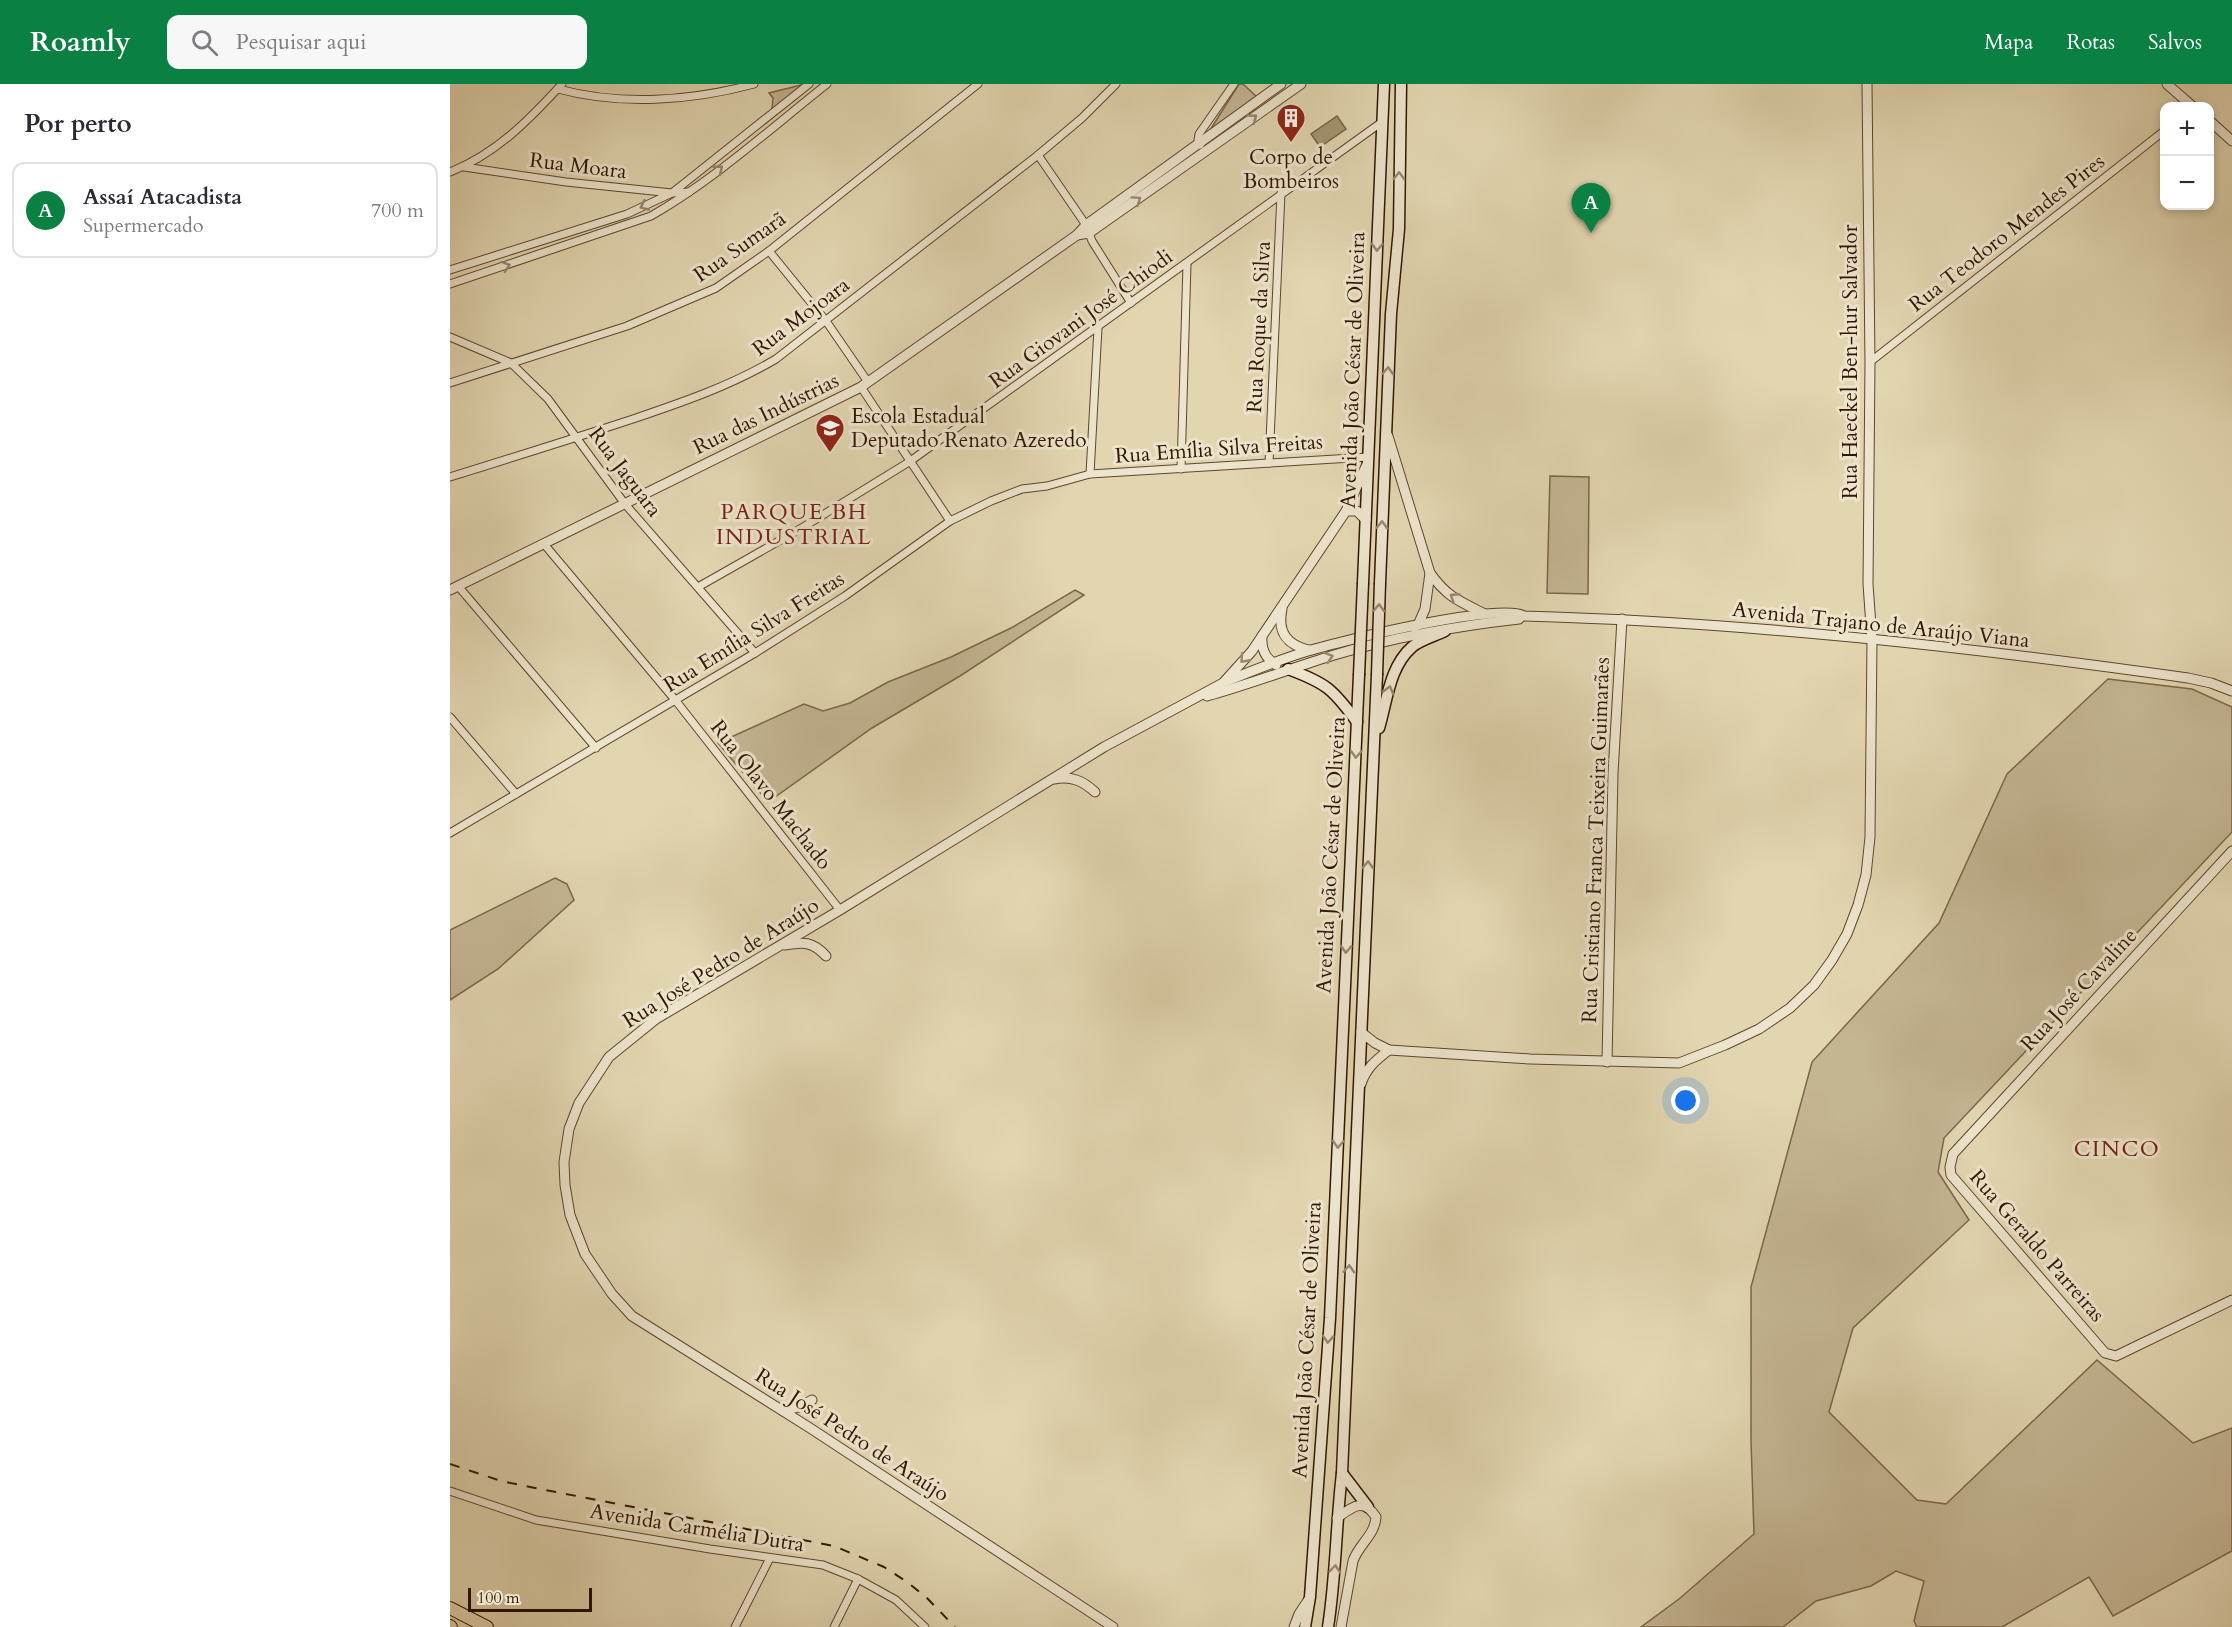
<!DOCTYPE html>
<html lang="pt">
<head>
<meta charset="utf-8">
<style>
  :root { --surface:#fff; --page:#f7f7f7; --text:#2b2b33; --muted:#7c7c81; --line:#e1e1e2; --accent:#0b8043 }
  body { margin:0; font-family:Cardo,serif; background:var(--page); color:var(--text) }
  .controls { position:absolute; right:18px; top:18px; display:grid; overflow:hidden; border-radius:12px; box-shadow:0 3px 9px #0003 }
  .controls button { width:54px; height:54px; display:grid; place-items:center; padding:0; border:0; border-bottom:2px solid var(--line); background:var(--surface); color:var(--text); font:30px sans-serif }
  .scale { position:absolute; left:18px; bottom:15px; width:124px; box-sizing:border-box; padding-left:6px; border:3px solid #321600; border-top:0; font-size:16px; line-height:21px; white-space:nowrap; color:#321600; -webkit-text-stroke:4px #ece4cc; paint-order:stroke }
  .you { position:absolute; left:1236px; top:1017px; width:21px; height:21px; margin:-15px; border:4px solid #fff; border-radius:50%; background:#1a73e8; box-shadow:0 0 0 9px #1a73e833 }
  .badge { display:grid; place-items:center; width:39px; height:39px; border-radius:50%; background:var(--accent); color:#fff; font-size:20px; font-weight:700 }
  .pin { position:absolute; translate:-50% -50px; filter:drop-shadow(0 2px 3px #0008) }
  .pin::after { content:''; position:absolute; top:32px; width:21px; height:18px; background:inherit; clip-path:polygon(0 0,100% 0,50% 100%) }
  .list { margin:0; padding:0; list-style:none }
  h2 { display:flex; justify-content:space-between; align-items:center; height:78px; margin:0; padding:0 24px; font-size:26px }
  h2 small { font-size:20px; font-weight:400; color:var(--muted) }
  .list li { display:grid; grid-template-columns:39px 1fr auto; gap:18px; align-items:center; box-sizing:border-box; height:96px; margin:0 12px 12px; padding:0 12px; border:2px solid var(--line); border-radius:12px }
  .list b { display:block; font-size:22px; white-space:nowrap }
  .list p { margin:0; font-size:20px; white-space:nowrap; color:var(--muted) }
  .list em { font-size:20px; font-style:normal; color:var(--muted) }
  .icon { flex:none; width:33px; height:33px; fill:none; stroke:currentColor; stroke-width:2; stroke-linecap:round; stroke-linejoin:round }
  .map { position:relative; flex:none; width:1782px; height:1543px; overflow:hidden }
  header { display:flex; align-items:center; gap:36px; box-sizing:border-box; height:84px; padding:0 30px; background:var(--accent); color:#fff }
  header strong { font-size:28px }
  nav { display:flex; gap:33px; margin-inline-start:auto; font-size:21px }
  .search { width:420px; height:54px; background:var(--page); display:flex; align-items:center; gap:15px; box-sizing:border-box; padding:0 21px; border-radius:12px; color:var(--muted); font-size:22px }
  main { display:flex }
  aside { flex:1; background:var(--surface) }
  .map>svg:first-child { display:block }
  .green { fill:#c4b593; stroke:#7b664a; stroke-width:1.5 }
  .water { fill:#a69575; stroke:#786246; stroke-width:1.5 }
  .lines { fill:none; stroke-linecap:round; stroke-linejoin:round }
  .minor-casing { stroke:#5e462c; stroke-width:9 }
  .tertiary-casing { stroke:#5e462c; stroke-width:11 }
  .secondary-casing { stroke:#321600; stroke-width:13 }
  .trunk-casing { stroke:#321600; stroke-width:14 }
  .minor { stroke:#ece4cc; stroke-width:7 }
  .tertiary { stroke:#ece4cc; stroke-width:9 }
  .secondary { stroke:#ece4cc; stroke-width:10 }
  .trunk { stroke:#e2d6b1; stroke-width:12 }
  .rail { stroke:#321600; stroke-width:2; stroke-dasharray:10 10; stroke-linecap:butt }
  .secondary-bridge-casing { stroke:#321600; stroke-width:13; stroke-linecap:butt }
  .secondary-bridge { stroke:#ece4cc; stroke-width:10 }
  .oneway { stroke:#988770 }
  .labels { text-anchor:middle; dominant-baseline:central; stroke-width:6; stroke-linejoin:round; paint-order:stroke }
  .poi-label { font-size:21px; fill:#321600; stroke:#ece4cc }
  .street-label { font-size:21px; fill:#321600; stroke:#ece4cc }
  .neighbourhood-label { font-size:22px; letter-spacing:1.5px; fill:#7a1f14; stroke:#ece4cc }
</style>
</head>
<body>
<header>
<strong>Roamly</strong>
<div class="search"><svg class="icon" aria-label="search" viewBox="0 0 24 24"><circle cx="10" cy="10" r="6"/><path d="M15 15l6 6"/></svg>Pesquisar aqui</div>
<nav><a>Mapa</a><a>Rotas</a><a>Salvos</a></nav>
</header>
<main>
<aside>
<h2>Por perto<small></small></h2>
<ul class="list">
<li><span class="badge">A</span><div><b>Assaí Atacadista</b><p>Supermercado</p></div><em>700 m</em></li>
</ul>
</aside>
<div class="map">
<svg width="1782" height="1543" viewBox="0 0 1782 1543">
  <rect width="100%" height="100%" fill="#e2d6b1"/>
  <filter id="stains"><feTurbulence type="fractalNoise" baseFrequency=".00333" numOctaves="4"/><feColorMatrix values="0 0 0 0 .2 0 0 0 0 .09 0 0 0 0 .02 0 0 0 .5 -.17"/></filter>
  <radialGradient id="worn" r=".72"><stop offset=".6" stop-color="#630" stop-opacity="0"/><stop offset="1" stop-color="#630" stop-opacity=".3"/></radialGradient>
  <g class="green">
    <path d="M355,0L322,25L323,14L319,9Z"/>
    <path d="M789,0H793L808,14L757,51Z"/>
    <path d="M1100,392L1139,393L1138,510L1097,509Z"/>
    <path d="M625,506L634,511L510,592L422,644L318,718L268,659L354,620L373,627L400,619L438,598L501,573L563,543Z"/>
    <path d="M1658,595L1742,605L1782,623V748L1494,1054L1488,1088L1519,1136L1403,1244L1379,1328L1467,1416L1496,1420L1647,1276L1743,1359L1782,1344V1467L1663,1532L1639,1493L1552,1543H1467L1464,1537L1474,1497L1446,1487L1421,1502L1366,1517L1333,1543H1191L1229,1515L1304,1450L1301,1357V1203L1362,978L1489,839L1557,690Z"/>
    <path d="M105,794L117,800L124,816L48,885L0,916V846Z"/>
  </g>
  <path class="water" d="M887,32L896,45L870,63L861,50Z"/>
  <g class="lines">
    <g class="minor-casing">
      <g id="minor">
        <path d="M108,5C171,22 241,17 304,0"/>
        <path d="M750,61L748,56L749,50L784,0"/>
        <path d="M588,71L636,141L642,157L681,219"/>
        <path d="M14,83L116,98L222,109L239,108"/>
        <path d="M0,88C46,70 79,36 112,0"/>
        <path d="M319,167L376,237L418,298"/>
        <path d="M0,186L177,130L222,109L359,0"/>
        <path d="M0,200L201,132C264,96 320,45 377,0"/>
        <path d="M0,253L61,279L98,315L175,420L305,569"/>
        <path d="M1420,278L1714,47"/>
        <path d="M0,299L177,242L266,204L319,167L528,0"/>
        <path d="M411,303L500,437"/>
        <path d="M819,379L831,109"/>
        <path d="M731,385L737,180"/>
        <path d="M640,390L648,244"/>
        <path d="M0,393C61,374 122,355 183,335C233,318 280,302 326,275L588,71L632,34L666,0"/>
        <path d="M94,460L226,617L390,826"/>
        <path d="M8,502L146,664"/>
        <path d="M248,503L350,445L459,378L932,38"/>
        <path d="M0,633L66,710"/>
        <path d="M0,749L305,569L395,512L500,437L541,417L572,405L597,402L640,390L918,373"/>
        <path d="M0,1407L86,1436L260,1465L373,1481L408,1495L446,1516L475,1543"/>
        <path d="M285,1543L320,1474"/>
        <path d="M384,1543L408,1495"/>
      </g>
    </g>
    <g class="tertiary-casing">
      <g id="tertiary">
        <path d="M1717,0L1742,22"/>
        <path d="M1760,37L1782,57"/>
        <path d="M627,151L639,149L851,0"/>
        <path d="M938,352L980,489C997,513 1009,517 1035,530"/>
        <path d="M896,427H907L916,436"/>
        <path d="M0,506L411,303L627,151L636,141L831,0"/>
        <path d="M832,525C827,548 837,561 859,566"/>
        <path d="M964,543L968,541L975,525L980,489"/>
        <path d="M812,552C811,565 815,574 826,581"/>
        <path d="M777,597C804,586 831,575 858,567C891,557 1050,518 1074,532C1296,538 1518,563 1738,594L1761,599L1782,607"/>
        <path d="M757,612C800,600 842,584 884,571C944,553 1007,542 1069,535"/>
        <path d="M604,695C621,692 632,696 645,708"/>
        <path d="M1782,767L1503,1070L1500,1083L1501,1091L1655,1269L1666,1272L1782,1216"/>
        <path d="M335,861C354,858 362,857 376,872"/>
        <path d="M911,948L925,959L939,966L1080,975L1229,979L1275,961L1309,945L1340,924L1364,901L1382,876L1397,850L1408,821L1416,791L1420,753L1422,556L1418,500L1420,278L1417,0"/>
        <path d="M1157,978L1163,689L1172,535"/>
        <path d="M911,1000C916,984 926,976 939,966"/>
        <path d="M333,1327L349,1323L362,1316"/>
        <path d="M887,1434C902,1423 913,1413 926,1433C925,1451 909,1460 903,1477L891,1543"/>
        <path d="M663,1543L360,1344L182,1232L162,1210L135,1170L120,1131L115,1101L114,1078L119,1045L129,1019L159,973L206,935L390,826L654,663L773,599L802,567L896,427L917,380"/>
        <path d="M844,1543L849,1530L859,1515"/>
      </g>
    </g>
    <g class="secondary-casing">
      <g id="secondary">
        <path d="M913,499L934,0"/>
        <path d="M930,499L941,230L949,145L951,0"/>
        <path d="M838,585C876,599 883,605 907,638"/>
        <path d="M929,644C937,618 939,583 962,563C970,556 985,552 995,547"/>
        <path d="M892,1389L918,1423"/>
        <path d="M855,1543L860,1513L880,1234L909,591"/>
        <path d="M878,1543C886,1492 886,1440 892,1389L927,591"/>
      </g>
    </g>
    <g class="trunk-casing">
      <g id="trunk">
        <path d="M0,1524L37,1543"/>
        <path d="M0,1542L1,1543"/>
      </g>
    </g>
    <use href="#minor" class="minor"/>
    <use href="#tertiary" class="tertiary"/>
    <use href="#secondary" class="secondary"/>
    <use href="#trunk" class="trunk"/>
    <path class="rail" d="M0,1380L51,1397L80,1403L384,1462L434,1483L457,1498L476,1513L505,1543"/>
    <g class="secondary-bridge-casing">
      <g id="secondary-bridge">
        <path d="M909,591L913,499"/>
        <path d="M927,591L930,499"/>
      </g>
    </g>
    <use href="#secondary-bridge" class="secondary-bridge"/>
  </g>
  <defs><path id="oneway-chevron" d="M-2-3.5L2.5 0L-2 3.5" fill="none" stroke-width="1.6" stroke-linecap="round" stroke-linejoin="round" transform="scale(1.5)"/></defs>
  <g class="oneway">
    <use href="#oneway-chevron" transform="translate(803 34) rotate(-36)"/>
    <use href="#oneway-chevron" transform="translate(269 85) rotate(-38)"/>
    <use href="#oneway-chevron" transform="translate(949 92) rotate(-89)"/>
    <use href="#oneway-chevron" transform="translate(687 116) rotate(-35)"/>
    <use href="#oneway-chevron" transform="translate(194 122) rotate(155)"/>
    <use href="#oneway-chevron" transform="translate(927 163) rotate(92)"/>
    <use href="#oneway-chevron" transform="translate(56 182) rotate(-18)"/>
    <use href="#oneway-chevron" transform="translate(938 287) rotate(-88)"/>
    <use href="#oneway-chevron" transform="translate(932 441) rotate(-88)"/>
    <use href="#oneway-chevron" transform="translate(1004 513) rotate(-147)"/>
    <use href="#oneway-chevron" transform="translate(929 524) rotate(-88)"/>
    <use href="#oneway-chevron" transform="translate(879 573) rotate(-17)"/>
    <use href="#oneway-chevron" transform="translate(794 575) rotate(132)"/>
    <use href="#oneway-chevron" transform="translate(939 606) rotate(-75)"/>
    <use href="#oneway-chevron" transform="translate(906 670) rotate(93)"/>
    <use href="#oneway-chevron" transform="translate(918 781) rotate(-88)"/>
    <use href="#oneway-chevron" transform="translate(896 865) rotate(93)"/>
    <use href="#oneway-chevron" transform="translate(888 1060) rotate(93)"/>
    <use href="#oneway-chevron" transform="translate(899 1185) rotate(-87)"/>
    <use href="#oneway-chevron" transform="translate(878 1255) rotate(94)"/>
    <use href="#oneway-chevron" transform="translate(885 1485) rotate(-85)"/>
  </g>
  <defs>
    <g id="building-pin" transform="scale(1.5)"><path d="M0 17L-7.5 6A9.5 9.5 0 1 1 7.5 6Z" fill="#8f2418" stroke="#ece4cc"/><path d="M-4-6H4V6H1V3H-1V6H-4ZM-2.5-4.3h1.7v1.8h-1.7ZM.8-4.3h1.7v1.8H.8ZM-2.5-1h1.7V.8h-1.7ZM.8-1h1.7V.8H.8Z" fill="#fff"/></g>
    <g id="school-pin" transform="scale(1.5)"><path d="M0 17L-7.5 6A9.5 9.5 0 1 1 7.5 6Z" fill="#8f2418" stroke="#ece4cc"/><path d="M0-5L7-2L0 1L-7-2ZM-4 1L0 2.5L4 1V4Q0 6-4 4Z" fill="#fff"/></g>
  </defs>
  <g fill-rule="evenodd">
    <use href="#building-pin" x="841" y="34"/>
    <use href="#school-pin" x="380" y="344"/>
  </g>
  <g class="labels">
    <g class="poi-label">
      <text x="841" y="73">Corpo de<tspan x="841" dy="24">Bombeiros</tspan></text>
      <text x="401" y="332" text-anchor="start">Escola Estadual<tspan x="401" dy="24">Deputado Renato Azeredo</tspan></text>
    </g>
    <g class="street-label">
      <text transform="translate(128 82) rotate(7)">Rua Moara</text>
      <text transform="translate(1557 149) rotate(-38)">Rua Teodoro Mendes Pires</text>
      <text transform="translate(290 163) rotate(-35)">Rua Sumarã</text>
      <text transform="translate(351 233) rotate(-37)">Rua Mojoara</text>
      <text transform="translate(631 235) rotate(-36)">Rua Giovani José Chiodi</text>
      <text transform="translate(809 243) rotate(-87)">Rua Roque da Silva</text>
      <text transform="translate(1400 278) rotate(-90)">Rua Haeckel Ben-hur Salvador</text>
      <text transform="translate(903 286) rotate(-88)">Avenida João César de Oliveira</text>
      <text transform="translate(316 330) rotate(-26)">Rua das Indústrias</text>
      <text transform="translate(769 365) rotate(-4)">Rua Emília Silva Freitas</text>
      <text transform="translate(175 388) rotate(53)">Rua Jaguara</text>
      <text transform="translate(1431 541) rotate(6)">Avenida Trajano de Araújo Viana</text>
      <text transform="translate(304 548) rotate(-32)">Rua Emília Silva Freitas</text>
      <text transform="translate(321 711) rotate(52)">Rua Olavo Machado</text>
      <text transform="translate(1146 756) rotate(-88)">Rua Cristiano Franca Teixeira Guimarães</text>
      <text transform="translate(881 771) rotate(-87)">Avenida João César de Oliveira</text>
      <text transform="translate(271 879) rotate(-32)">Rua José Pedro de Araújo</text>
      <text transform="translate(1629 906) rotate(-47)">Rua José Cavaline</text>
      <text transform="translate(1587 1162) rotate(49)">Rua Geraldo Parreiras</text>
      <text transform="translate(857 1256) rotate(-87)">Avenida João César de Oliveira</text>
      <text transform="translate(402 1351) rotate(33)">Rua José Pedro de Araújo</text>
      <text transform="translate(247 1444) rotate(9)">Avenida Carmélia Dutra</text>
    </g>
    <g class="neighbourhood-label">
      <text x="344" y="428">PARQUE BH<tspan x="344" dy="25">INDUSTRIAL</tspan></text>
      <text x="1667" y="1065">CINCO</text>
    </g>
  </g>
  <rect width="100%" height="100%" filter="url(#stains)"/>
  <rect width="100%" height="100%" fill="url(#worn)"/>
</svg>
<div class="controls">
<button>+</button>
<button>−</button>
</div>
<div class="scale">100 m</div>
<div class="you"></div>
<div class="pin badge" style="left:1141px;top:149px">A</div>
</div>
</main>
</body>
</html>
